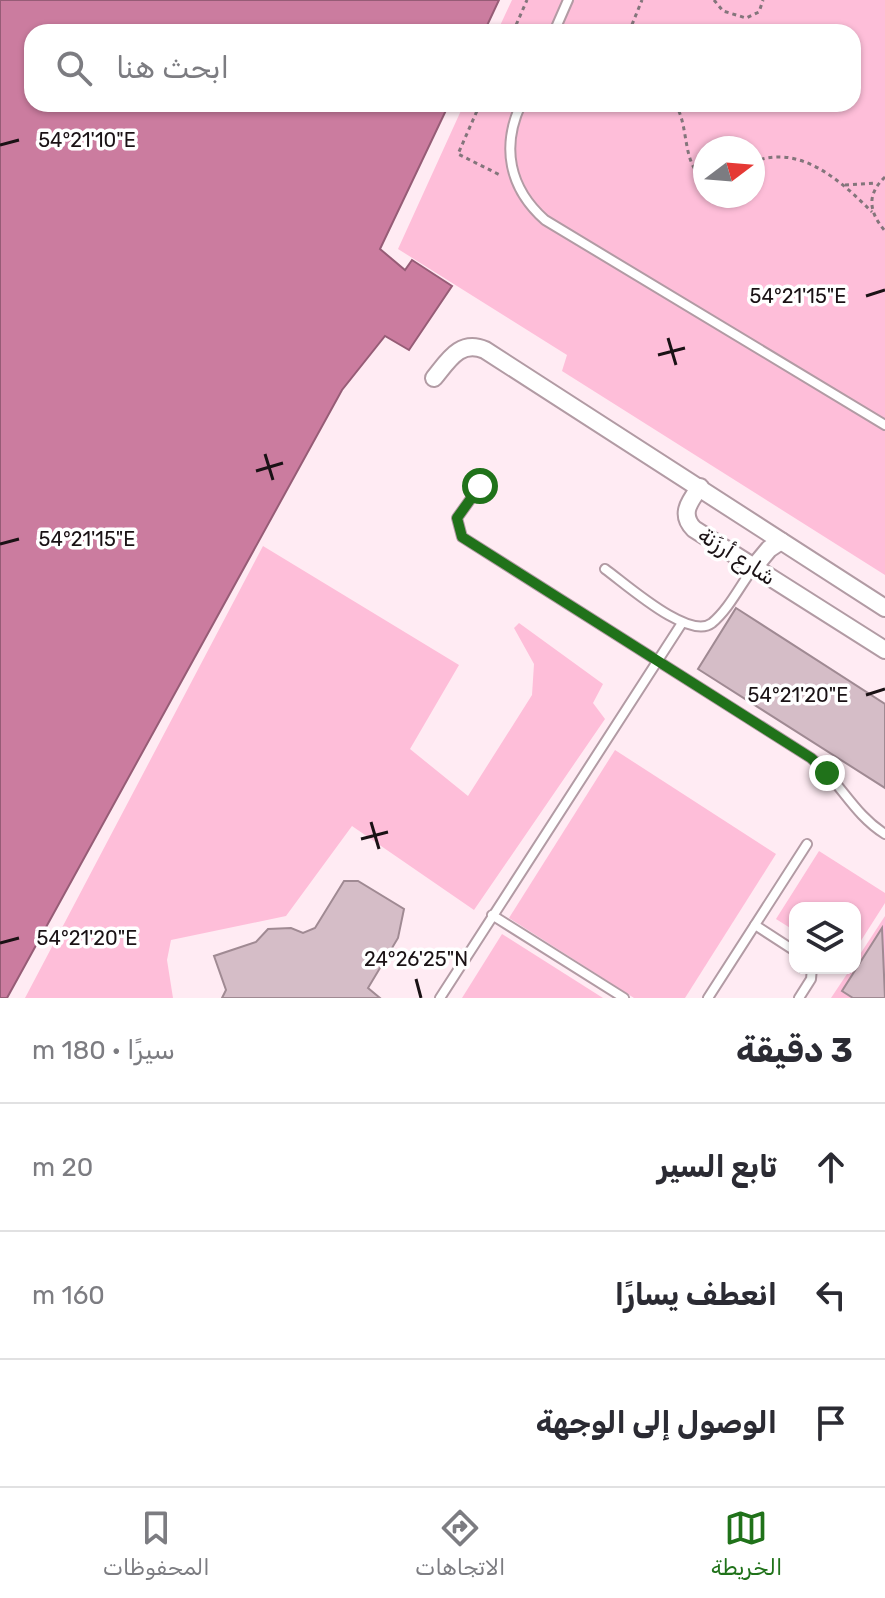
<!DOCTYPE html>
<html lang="ar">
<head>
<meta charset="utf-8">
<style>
  :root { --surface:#fff; --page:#f2f2f3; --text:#2b2b33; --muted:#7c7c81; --line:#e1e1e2; --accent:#20721a }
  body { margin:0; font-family:Rubik,"Noto Naskh Arabic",sans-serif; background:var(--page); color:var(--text); direction:rtl }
  .controls { position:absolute; right:24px; bottom:24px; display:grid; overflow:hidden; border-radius:16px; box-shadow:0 2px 6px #0004 }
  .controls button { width:72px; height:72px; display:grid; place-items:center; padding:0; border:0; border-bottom:2px solid var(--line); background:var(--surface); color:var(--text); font:40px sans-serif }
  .compass { position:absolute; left:693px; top:136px; width:72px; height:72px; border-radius:50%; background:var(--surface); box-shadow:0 2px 6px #0004; rotate:74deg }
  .stop { position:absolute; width:24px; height:24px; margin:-18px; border:6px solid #20721a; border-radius:50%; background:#fff }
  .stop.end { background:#20721a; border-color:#fff; box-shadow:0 2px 8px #0008 }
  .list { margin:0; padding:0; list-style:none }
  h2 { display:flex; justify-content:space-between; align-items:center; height:104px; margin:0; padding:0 32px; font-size:34px }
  h2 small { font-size:26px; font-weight:400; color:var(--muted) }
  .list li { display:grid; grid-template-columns:52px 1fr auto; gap:24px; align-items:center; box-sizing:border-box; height:128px; padding:0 32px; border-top:2px solid var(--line) }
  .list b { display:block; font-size:30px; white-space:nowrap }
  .list em { font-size:26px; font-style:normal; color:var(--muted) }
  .icon { flex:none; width:44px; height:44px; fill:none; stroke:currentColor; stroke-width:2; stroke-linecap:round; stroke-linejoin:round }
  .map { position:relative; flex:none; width:885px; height:998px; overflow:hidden; direction:ltr }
  .search { position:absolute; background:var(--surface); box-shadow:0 2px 6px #0004; left:24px; right:24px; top:24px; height:88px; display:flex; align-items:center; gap:20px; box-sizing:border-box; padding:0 28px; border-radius:24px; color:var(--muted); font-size:30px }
  .sheet { height:488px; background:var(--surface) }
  nav { display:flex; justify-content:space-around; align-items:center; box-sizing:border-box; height:112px; border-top:2px solid var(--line); background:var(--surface); font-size:22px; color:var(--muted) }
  nav a { display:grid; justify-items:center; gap:4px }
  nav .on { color:var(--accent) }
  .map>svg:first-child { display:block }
  .green { fill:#febed9; fill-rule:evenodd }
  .water { fill:#cb7c9f; stroke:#965c76; stroke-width:2 }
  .building { fill:#d5bdc7; stroke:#a08a93; stroke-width:2 }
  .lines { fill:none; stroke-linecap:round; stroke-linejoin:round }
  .service-casing { stroke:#b29ba4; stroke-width:12 }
  .minor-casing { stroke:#b29ba4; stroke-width:20 }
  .path { stroke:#83757b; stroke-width:3; stroke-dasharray:4 4; stroke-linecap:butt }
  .service { stroke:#fff; stroke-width:8 }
  .minor { stroke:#fff; stroke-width:16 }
  .route { stroke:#20721a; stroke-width:10 }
  .ticks { fill:none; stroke:#1a1215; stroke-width:3 }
  .labels { text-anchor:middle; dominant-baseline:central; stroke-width:7; stroke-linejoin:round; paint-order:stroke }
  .street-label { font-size:22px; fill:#1a1215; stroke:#fff }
  .ticks-label { font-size:20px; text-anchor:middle; fill:#1a1215; stroke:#fff; stroke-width:7; stroke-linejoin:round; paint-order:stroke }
</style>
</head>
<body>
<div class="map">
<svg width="885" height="998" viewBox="0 0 885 998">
  <rect width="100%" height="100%" fill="#ffebf3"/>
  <g class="green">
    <path d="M512,0H885V575L562,371L567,355L398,249L464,104H853V32H497ZM705,148H753V196H705Z"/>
    <path d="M263,546L459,665L410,749L468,796L532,695L534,664L514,628L519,623L603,684L593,703L605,719L474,910L352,826L286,916L171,940L167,960L173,998H25Z"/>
    <path d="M615,750L776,854L685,998H634L509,918Z"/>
    <path d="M819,851L885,893V903L855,950V908H795V931L776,919Z"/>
    <path d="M885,916V998H831L851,968H855V962Z"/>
    <path d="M502,934L603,998H462Z"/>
  </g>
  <path class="water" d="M0,0H499L484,32H32V104H449L380,249L405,270L412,260L452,286L409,350L385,336L342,390L7,998H0Z"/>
  <g class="building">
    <path d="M736,608L885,704V788L698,669Z"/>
    <path d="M344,881H358L404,909L398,938L368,988L380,998H222L226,990L214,956L256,942L268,929L291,928L303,933L315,928Z"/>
    <path d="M882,928L885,998H853L842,991Z"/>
  </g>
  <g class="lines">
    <g class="service-casing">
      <g id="service">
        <path d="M554,32L568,0"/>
        <path d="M521,104C501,147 509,188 545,220L885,425"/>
        <path d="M480,486L457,518L462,537L811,758C840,781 853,814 885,834"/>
        <path d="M605,569C626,584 689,641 712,623C729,609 741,584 754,567"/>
        <path d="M492,915L624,998"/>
        <path d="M755,925L795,951"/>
        <path d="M440,998L682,623"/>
        <path d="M708,998L807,844"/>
        <path d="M799,998L811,979L812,968"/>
      </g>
    </g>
    <g class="minor-casing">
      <g id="minor">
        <path d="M434,378C448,361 460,339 485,350L885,608"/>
        <path d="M700,487C690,501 679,514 694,529L885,650"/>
        <path d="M754,567L769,549L781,541"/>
      </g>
    </g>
    <g class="path">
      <path d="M714,0L723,11L746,18L759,12L763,0"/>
      <path d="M513,32L527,0"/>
      <path d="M629,32L642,0"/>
      <path d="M480,104L458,154L502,176"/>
      <path d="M675,104C690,126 681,165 705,179"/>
      <path d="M753,162C800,143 841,181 872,212"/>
      <path d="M885,177C866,195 869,212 885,231"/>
      <path d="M845,185L877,183"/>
    </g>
    <use href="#service" class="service"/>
    <use href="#minor" class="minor"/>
  </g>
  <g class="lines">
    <path class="route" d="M480,486L457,518L462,537L811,758L827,773"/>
  </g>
  <path class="ticks" d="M0,145L19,140M866,296L885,290M668,338L676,365M658,355L685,348M265,454L273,480M256,471L283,463M0,544L19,539M866,695L885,689M371,822L379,849M361,839L388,832M0,943L19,938M416,979L421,998"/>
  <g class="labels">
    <g class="street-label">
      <text transform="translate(737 556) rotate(33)">شارع أرزَنة</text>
    </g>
  </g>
  <g class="ticks-label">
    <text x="87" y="147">54°21'10"E</text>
    <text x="798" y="303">54°21'15"E</text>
    <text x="87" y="546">54°21'15"E</text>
    <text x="798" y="702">54°21'20"E</text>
    <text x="87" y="945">54°21'20"E</text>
    <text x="416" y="966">24°26'25"N</text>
  </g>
</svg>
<div class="controls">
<button><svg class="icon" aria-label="layers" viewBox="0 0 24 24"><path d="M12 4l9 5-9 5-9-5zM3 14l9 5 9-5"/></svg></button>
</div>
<svg class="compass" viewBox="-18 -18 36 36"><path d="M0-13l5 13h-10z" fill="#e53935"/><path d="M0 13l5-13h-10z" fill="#7c7c81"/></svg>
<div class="stop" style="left:480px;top:486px"></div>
<div class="stop end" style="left:827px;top:773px"></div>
<div class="search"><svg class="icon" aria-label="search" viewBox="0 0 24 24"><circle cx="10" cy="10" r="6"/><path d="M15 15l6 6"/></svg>ابحث هنا</div>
</div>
<section class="sheet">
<h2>3 دقيقة<small>سيرًا · 180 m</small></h2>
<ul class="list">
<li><svg class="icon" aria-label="ahead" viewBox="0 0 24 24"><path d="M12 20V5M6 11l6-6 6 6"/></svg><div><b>تابع السير</b></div><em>20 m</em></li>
<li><svg class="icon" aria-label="left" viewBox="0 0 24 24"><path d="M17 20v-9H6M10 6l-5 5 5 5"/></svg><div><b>انعطف يسارًا</b></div><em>160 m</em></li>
<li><svg class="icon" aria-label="arrive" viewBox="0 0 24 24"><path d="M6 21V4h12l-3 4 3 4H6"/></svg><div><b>الوصول إلى الوجهة</b></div></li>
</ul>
</section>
<nav>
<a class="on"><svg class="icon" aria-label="map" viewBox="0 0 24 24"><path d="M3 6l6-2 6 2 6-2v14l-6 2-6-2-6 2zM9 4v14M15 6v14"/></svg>الخريطة</a>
<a><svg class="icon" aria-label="directions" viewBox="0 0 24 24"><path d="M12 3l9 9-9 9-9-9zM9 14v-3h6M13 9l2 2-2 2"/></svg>الاتجاهات</a>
<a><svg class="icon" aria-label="saved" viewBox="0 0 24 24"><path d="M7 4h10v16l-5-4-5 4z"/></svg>المحفوظات</a>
</nav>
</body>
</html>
